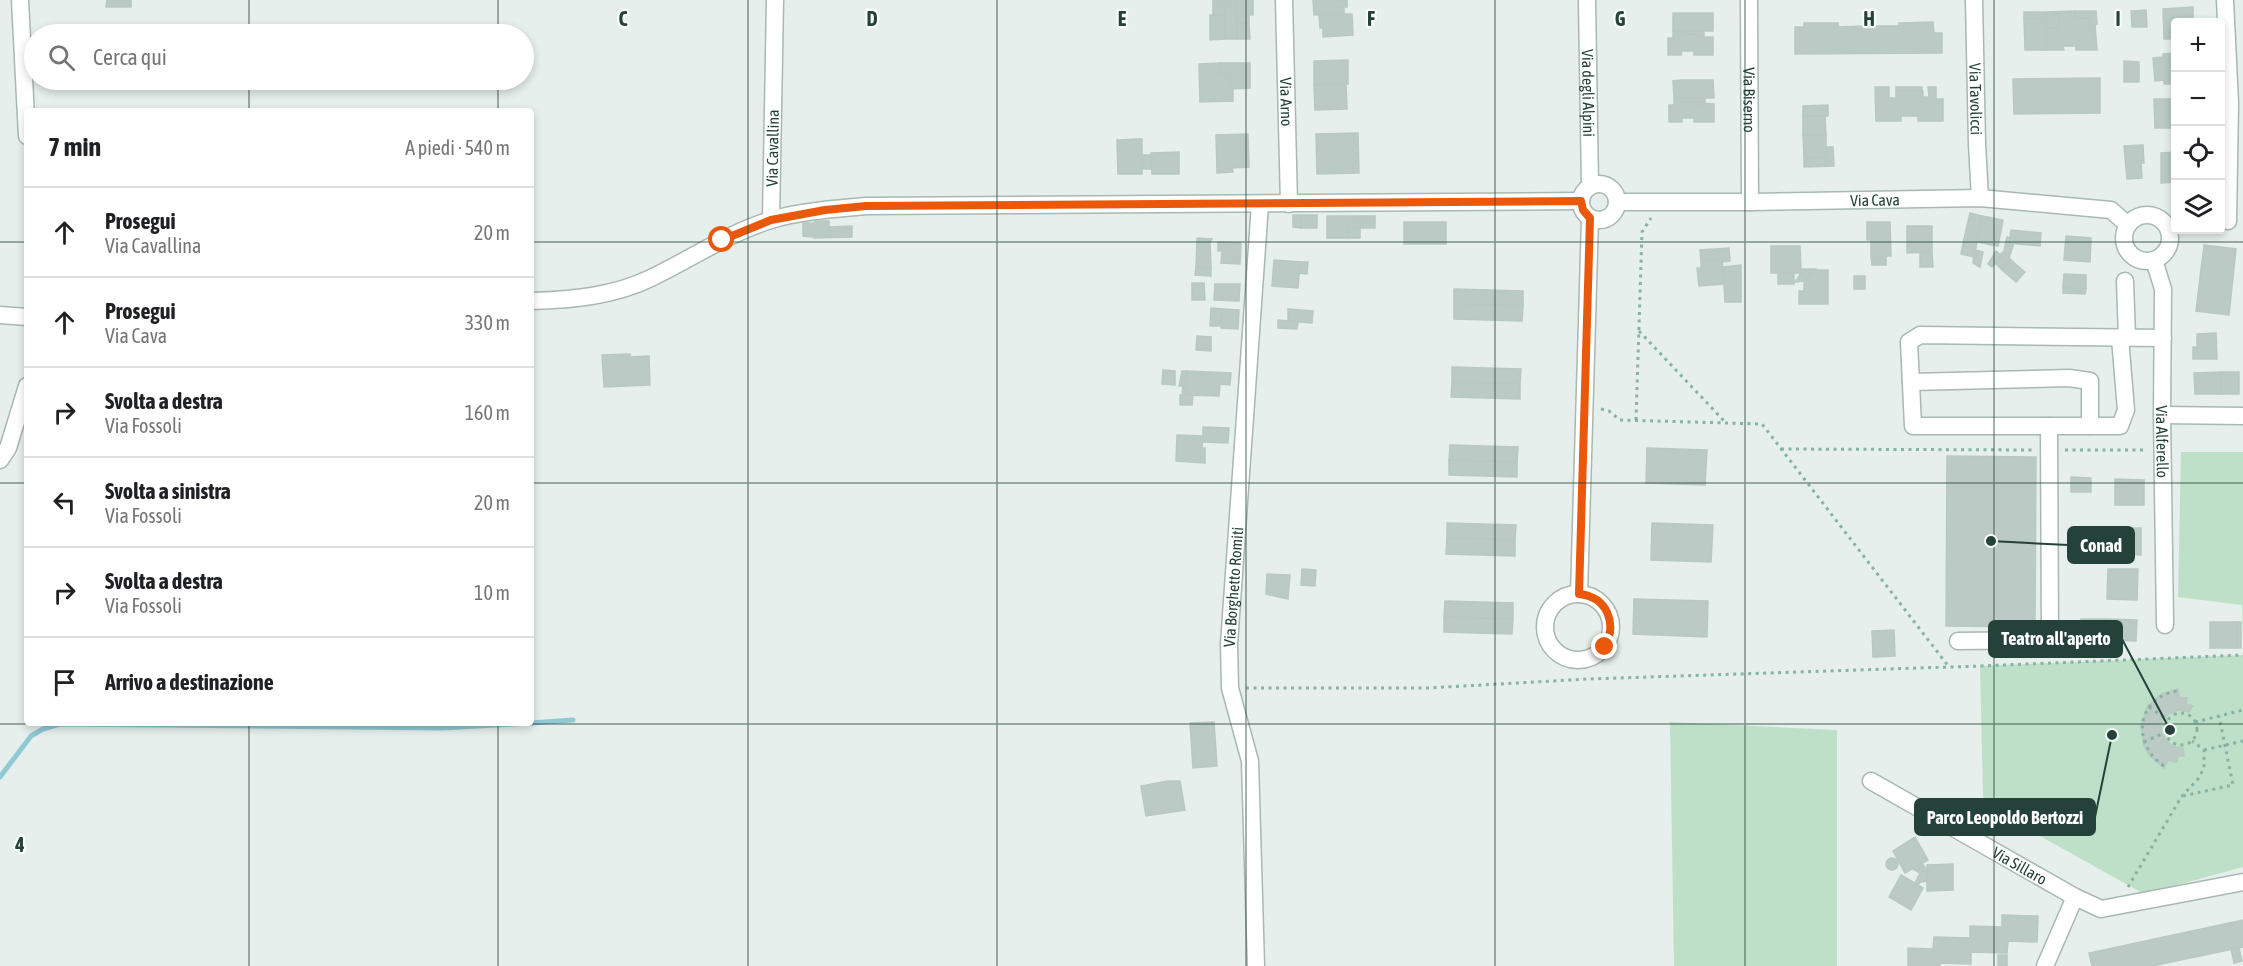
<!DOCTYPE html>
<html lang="it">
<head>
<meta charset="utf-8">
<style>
  :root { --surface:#fff; --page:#f2f2f2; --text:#202124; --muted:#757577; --line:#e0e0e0 }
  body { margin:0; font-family:"Asap Condensed",sans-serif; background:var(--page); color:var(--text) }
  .controls { position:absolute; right:18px; top:18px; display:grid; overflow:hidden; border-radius:6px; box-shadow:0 3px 9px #0003 }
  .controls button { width:54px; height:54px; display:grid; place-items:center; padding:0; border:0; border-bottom:2px solid var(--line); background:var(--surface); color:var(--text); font:30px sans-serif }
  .stop { position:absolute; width:18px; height:18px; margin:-14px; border:4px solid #ea580c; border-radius:50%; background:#fff }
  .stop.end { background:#ea580c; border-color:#fff; box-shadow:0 2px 6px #0008 }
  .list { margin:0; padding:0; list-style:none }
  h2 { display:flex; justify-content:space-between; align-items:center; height:78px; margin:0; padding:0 24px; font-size:26px }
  h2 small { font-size:20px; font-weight:400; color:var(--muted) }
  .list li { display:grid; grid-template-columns:39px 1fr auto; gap:18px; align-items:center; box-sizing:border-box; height:90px; padding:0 24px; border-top:2px solid var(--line) }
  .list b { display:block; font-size:22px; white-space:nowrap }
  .list p { margin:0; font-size:20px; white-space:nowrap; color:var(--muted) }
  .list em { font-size:20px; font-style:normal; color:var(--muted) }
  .icon { flex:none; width:33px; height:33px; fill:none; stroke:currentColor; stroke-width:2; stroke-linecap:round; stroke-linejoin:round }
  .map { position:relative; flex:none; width:2243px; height:966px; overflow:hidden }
  .search { position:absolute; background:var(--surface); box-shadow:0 3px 9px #0003; left:24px; top:24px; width:510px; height:66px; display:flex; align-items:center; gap:15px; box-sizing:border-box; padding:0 21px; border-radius:33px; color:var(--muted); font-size:22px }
  .panel { position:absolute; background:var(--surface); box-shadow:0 3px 9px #0003; left:24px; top:108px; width:510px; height:618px; border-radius:6px }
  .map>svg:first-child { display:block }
  .green { fill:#bfe0c8 }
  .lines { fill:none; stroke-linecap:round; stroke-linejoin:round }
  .stream { stroke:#8ec9d4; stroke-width:5 }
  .building { fill:#bbcac4; stroke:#b8c9c2; stroke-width:1.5 }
  .minor-casing { stroke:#a8b8b2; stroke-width:19 }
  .path { stroke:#86b3a5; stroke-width:3; stroke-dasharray:3 4.5; stroke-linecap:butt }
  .minor { stroke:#fff; stroke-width:16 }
  .route { stroke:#ea580c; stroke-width:8 }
  .grid { fill:none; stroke:#24423a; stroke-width:1.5; stroke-opacity:0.55 }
  .labels { text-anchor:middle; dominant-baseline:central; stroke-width:4.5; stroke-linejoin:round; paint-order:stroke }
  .street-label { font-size:16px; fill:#24423a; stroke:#f7fbf9 }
  .grid-label { font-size:20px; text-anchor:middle; font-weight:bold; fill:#24423a; stroke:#f7fbf9; stroke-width:4.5; stroke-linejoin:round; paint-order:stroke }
  .leader { fill:none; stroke:#24423a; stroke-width:2 }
  .callout-dot { fill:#24423a; stroke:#f7fbf9; stroke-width:2 }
  .callout { fill:#24423a; stroke:#24423a; stroke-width:2 }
  .callout-label { font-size:18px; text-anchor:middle; font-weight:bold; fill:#fff }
</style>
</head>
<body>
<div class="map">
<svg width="2243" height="966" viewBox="0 0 2243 966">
  <rect width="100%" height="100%" fill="#e6efeb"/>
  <g class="green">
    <path d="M2181,452H2243V639L2242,605L2178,597Z"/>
    <path d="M2243,655V867L2144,894L1988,807L1983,796L1980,666Z"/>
    <path d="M1670,722L1837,730V966H1674Z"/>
  </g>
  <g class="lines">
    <g class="stream">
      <path d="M531,723L573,720"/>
      <path d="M0,777L31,736L43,729L60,724L443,728L531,723"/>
    </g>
  </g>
  <g class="building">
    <path d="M107,0H131V7H106Z"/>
    <rect x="1213" y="0" width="11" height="15"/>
    <path d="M1224,0H1236L1237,39H1225Z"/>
    <path d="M1236,0H1253V15H1249V23H1237Z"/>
    <path d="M1313,0H1347V7H1344V14L1314,15Z"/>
    <path d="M2193,7V22H2176V39H2164L2163,9Z"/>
    <path d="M2146,10L2147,27H2132L2131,11Z"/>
    <path d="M2075,11V18H2090V24H2097L2095,25L2097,50H2076V46H2063L2064,50H2046V28H2059V14H2046V12Z"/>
    <path d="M2075,11H2096L2097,24H2090V18H2075Z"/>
    <rect x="2024" y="12" width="21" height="7"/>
    <path d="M2045,12L2046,14H2059V28H2046V50H2025L2024,19H2045Z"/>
    <rect x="1673" y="13" width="40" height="18"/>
    <path d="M1344,14H1352L1353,35L1323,37V28H1320L1319,15Z"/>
    <path d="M1210,15H1224L1225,39L1210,40Z"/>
    <path d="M1933,22L1934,33H1942V53L1795,54V27H1804V23H1838V27L1865,26V23H1873V26H1899V23Z"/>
    <path d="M1237,23H1249L1250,39H1237Z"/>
    <path d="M1673,31H1682L1683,37V34H1699V37H1713V55H1694V51H1682L1681,55H1668V38H1673Z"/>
    <path d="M1682,31H1704V37H1699V34H1683V37Z"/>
    <path d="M2176,53V84H2164V80L2155,81L2153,58L2163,57V54Z"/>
    <path d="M1348,60V84L1314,85V61Z"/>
    <path d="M2124,61L2139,62V82H2124Z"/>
    <path d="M1220,63H1250V88L1230,89V74H1220Z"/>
    <path d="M1220,63V74H1230V89H1233V101L1200,102L1199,64Z"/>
    <path d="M2100,78V113L2014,114L2013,79Z"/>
    <path d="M1682,80H1713L1714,98H1674L1673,81Z"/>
    <path d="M1346,84L1347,109L1315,110L1314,85Z"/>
    <path d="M1875,87H1889V98H1896V91H1923V97H1929L1928,87H1936V99H1943V121H1918V116H1901V121H1876Z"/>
    <rect x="1896" y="87" width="26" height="4"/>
    <path d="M1674,98H1683V105V102L1714,104V122H1694V118H1682V122H1669V105H1674Z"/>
    <path d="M1683,98H1705V105H1700V102H1683V105Z"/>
    <path d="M2154,99H2168L2169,128H2155Z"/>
    <path d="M2168,99H2176V128H2169Z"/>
    <path d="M1828,105V116H1803V106Z"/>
    <path d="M1803,116H1825L1826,135H1803Z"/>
    <path d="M1358,133L1359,173L1317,174L1316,134Z"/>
    <path d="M1248,134L1249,167L1232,168L1233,172L1217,173L1216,135Z"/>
    <path d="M1803,135H1826V157L1804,158Z"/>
    <path d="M1139,139H1142V174H1118L1117,140Z"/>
    <path d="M2143,145L2144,163H2141L2142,178L2127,179L2124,146Z"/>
    <path d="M1826,147H1833L1834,166L1804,167V158L1826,157Z"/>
    <path d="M1179,152V174H1152L1151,153Z"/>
    <path d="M2176,152V182L2161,183V153Z"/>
    <rect x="1142" y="155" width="9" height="14"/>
    <path d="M1970,213L1982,216L1977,242L1964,239Z"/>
    <path d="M1293,215H1301V228L1293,227Z"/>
    <rect x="1301" y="215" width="16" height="13"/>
    <path d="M1327,216H1360V228H1348V238H1327Z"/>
    <rect x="1360" y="216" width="15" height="12"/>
    <path d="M1982,216L2003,220L1998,246L1977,242Z"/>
    <path d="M815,221H829V227L852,226V237L814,238L815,237L803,236V223H814Z"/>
    <rect x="1404" y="222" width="42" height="22"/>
    <path d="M1867,222H1890L1891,256H1871V240H1867Z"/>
    <path d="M1907,226H1932V252L1907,253Z"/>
    <rect x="1348" y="228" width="12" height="10"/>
    <path d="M2011,230L2041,233L2040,246L2009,243Z"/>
    <path d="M2066,236L2091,238L2090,262L2064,260Z"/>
    <path d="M2007,237L2010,238L2009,243H2014L2009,258L2011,260L2002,270L1996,264L2002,256L2000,255L2004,251Z"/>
    <path d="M1197,238L1212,239L1210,242L1211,268L1196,267Z"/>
    <path d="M1964,239L1977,242L1974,257L1961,254Z"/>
    <path d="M1218,242L1241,243L1240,264L1221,263L1222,251H1218Z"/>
    <path d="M2204,245L2236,249L2229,315L2196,311Z"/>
    <path d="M1771,246H1800L1801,269H1816V273H1810V280L1795,282L1801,273H1771Z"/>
    <path d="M1729,248L1730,261L1722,262V259L1701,261L1700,250Z"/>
    <path d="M1975,250L1983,252L1980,267L1973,263Z"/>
    <path d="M1996,251L2002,256L1992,267L1988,264Z"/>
    <path d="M1932,252L1933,267H1920V253Z"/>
    <path d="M1871,256H1886V265H1872Z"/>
    <path d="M1722,259L1724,284L1699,286L1697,268H1701V261Z"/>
    <path d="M1274,260L1300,262L1298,288L1272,286Z"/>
    <path d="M2011,260L2025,272L2016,282L2002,270Z"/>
    <path d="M1300,262H1308L1307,274L1299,273Z"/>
    <path d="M1741,265V302H1725L1723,267Z"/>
    <path d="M1196,267L1211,268V276L1195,275Z"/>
    <path d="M1816,270H1828V304H1799V291H1804V280H1810V273H1816Z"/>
    <rect x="1778" y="273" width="16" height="11"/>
    <path d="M2064,274L2086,275V289L2063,287Z"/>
    <rect x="1854" y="276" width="11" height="13"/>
    <path d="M1192,283H1204L1205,300H1192Z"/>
    <path d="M1215,284H1240L1239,301L1214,300Z"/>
    <path d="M2063,287L2086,289L2085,294L2063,293Z"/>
    <path d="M1454,289L1523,291V306L1454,304Z"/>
    <path d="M1454,304L1523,306L1522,321L1454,319Z"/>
    <path d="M1211,308L1222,309L1221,326H1210Z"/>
    <path d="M1222,309L1239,310L1238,329L1221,328Z"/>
    <path d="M1288,309L1313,311L1312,323L1288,321Z"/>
    <path d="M1278,320L1298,322L1297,329L1278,328Z"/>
    <path d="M2216,333L2217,359H2193V347H2197V334Z"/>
    <path d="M1197,336L1211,337V351L1196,350Z"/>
    <path d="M630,354V357L649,356L650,385L604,387L602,355Z"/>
    <path d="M1452,367L1521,369L1520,384L1452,382Z"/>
    <path d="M1163,370L1175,371V385L1162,384Z"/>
    <path d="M1182,371H1187L1185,395H1182L1183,386H1179Z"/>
    <path d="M1187,371L1231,373L1230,385L1220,384L1219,396L1185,395Z"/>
    <rect x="2221" y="372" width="18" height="22"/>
    <path d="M2221,372V394H2195L2194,373Z"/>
    <path d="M1452,382L1520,384V399L1451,397Z"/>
    <path d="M1180,395H1193L1192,405H1180Z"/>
    <path d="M1203,427L1229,428L1228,443L1203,442Z"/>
    <path d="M1177,435L1203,436L1202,448H1205V463L1176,461Z"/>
    <path d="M1450,445L1518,447L1517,462L1449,460Z"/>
    <path d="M1647,448L1707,450L1705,485L1646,483Z"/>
    <path d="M1947,456L2036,457L2035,627L1946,626Z"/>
    <path d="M1449,460L1517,462V477L1449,475Z"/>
    <path d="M2071,477L2091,478V492H2071Z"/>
    <path d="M2115,479L2144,480V505H2115Z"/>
    <path d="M1447,523L1516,525L1515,540L1447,538Z"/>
    <path d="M1652,523L1713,525L1711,562L1651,560Z"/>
    <path d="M2116,528H2141V555L2115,554Z"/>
    <path d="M1447,538L1515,540V556L1446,554Z"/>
    <path d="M1302,569L1316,570L1315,586L1301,585Z"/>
    <path d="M2108,569H2138L2137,600L2107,599Z"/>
    <path d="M1267,574L1290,575L1288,599L1266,594Z"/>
    <path d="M1634,599L1708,601L1707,637L1633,634Z"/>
    <path d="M1445,601L1513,603V619L1444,617Z"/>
    <path d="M1444,617L1513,619L1512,634L1444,632Z"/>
    <rect x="2081" y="619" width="26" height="21"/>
    <path d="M2107,619L2137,620L2136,641L2107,640Z"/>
    <rect x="2210" y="622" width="27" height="26"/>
    <rect x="2237" y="622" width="4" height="26"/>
    <path d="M1894,630L1895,656L1873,657L1872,631Z"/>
    <path d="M2178,689L2179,697L2187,698L2186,704L2193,706L2189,712L2179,710L2168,714L2162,722L2161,732L2168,743L2175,747L2183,748L2184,756H2178L2177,762L2168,760L2164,768L2149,755L2144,746L2141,726L2147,707L2154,700L2162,694Z"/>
    <path d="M1214,722L1217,766L1193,768L1190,723Z"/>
    <path d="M1168,781H1180L1185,810L1146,816L1141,786Z"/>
    <path d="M1915,837L1928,860L1905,873L1893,851Z"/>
    <circle cx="1892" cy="864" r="6"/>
    <path d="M1922,863L1927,871V881L1920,882L1918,885L1915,883L1920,873L1913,869Z"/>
    <path d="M1953,864V890L1927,891V865Z"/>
    <path d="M1901,875L1923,888L1911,910L1889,897Z"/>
    <path d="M2002,915L2038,916L2037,942L2008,941L2007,953L1971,952V964L1940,963V966H1908V948L1933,949L1934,937L1970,938V926L2002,927Z"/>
    <path d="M2243,920V947L2152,966H2092L2089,953Z"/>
    <path d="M2239,948L2242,961L2234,963L2231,949Z"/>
    <rect x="1998" y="955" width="9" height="11"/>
  </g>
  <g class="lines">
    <g class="minor-casing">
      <g id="minor">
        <path d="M20,0L27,136"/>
        <path id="s1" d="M1284,0L1289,204"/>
        <path id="s2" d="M1587,0L1590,187"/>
        <path id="s3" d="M1749,0L1750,202"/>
        <path id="s4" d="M1974,0L1977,144L1980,198"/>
        <path d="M2225,0L2230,103L2228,221"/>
        <circle cx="1599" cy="202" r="18"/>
        <path id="s5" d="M1617,202H1750L1980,198L2111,210L2128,225"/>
        <circle cx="2147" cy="238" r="23"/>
        <path id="s6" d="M771,220L775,0"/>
        <path id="s7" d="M2154,260L2163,289L2162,415L2165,625"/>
        <path d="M2125,281L2127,338"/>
        <path d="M531,301C572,300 614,296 651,278C691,259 728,233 771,220C801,211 835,209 866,206L1581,201"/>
        <path d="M0,315L27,317"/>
        <path d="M2120,338L2126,410L2120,426H1913L1909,342L1920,335L2163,338"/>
        <path d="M1911,382L2069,378L2090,381V426"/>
        <path d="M2162,415L2243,416"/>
        <path d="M0,460L8,448L27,386"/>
        <path d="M1579,594L1590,218"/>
        <circle cx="1578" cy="627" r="33"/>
        <path d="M1958,641L2050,640L2049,426"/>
        <path id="s8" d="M1871,781L2075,897L2101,909L2243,882"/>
        <path id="s9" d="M1256,966L1250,761L1230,688L1229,644L1260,204"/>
        <path d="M2045,966L2075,897"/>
      </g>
    </g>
    <g class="path">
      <path d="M1639,331L1726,423"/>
      <path d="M1601,409L1609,411L1620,420L1762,424L1949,667"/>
      <path d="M1636,420L1642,232L1651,218"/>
      <path d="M1781,449L2035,450"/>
      <path d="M2065,450H2146"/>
      <path d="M1246,688H1428L1588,679L1980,666L2243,655"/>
      <path d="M2149,707L2168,720"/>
      <circle cx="2181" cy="729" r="16"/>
      <path d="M2195,722L2243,710"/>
      <path d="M2144,742L2164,733"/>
      <path d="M2204,750L2243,741"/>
      <path d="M2164,766C2131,744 2136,698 2177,691"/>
      <path d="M2183,796L2233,785L2219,716"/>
      <path d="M2128,887L2182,796L2198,779L2204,768V750L2192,741"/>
    </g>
    <use href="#minor" class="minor"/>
  </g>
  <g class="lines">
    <path class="route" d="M722,240L771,220L825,210L866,206L1581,201L1583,210L1590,218L1579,594C1608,597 1617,624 1605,647"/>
  </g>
  <path class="grid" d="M249,0V34M498,0V34M748,0V966M997,0V966M1246,0V966M1495,0V966M1745,0V966M1994,0V966M249,80V111M498,80V111M0,242H27M531,242H2243M0,483H27M531,483H2243M249,723V966M498,723V966M0,724H2243"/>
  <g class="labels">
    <g class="street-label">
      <text stroke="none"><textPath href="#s2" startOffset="93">Via degli Alpini</textPath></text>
      <text stroke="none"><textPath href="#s4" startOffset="99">Via Tavolicci</textPath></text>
      <text stroke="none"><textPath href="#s3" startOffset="100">Via Biserno</textPath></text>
      <text stroke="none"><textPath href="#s1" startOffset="102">Via Arno</textPath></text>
      <text stroke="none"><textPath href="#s6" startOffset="72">Via Cavallina</textPath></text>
      <text stroke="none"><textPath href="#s5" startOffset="258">Via Cava</textPath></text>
      <text stroke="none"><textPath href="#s7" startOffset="183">Via Alferello</textPath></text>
      <text stroke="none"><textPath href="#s9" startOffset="382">Via Borghetto Romiti</textPath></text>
      <text stroke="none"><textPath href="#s8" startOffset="171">Via Sillaro</textPath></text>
    </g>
  </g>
  <g class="grid-label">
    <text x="623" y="26">C</text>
    <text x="872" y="26">D</text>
    <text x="1122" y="26">E</text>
    <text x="1371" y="26">F</text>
    <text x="1620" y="26">G</text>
    <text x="1869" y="26">H</text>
    <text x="2118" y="26">I</text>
    <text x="20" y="852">4</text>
  </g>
  <path class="leader" d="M1991 541L2068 545M2170 730L2122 639M2112 735L2095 817"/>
  <g class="callout-dot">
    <circle cx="1991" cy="541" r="6"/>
    <circle cx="2170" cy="730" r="6"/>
    <circle cx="2112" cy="735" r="6"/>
  </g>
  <g class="callout">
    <rect x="2068" y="527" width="66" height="36" rx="6"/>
    <rect x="1989" y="621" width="133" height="36" rx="6"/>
    <rect x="1915" y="799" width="180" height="36" rx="6"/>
  </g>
  <g class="callout-label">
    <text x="2101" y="552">Conad</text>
    <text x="2056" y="645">Teatro all'aperto</text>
    <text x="2005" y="824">Parco Leopoldo Bertozzi</text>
  </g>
</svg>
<div class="controls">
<button>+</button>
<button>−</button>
<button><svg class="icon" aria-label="locate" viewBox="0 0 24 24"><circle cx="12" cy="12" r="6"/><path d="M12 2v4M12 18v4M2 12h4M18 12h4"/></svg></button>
<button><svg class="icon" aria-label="layers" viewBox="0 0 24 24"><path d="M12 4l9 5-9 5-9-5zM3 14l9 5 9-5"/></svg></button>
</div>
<div class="stop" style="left:722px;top:240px"></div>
<div class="stop end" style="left:1605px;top:647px"></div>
<div class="search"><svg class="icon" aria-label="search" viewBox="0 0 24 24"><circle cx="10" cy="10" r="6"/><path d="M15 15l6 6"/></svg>Cerca qui</div>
<section class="panel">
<h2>7 min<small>A piedi · 540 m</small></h2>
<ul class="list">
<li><svg class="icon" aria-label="ahead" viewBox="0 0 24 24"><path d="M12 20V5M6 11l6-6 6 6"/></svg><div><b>Prosegui</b><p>Via Cavallina</p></div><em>20 m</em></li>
<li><svg class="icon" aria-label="ahead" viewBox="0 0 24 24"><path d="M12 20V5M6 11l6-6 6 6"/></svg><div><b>Prosegui</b><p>Via Cava</p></div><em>330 m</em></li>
<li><svg class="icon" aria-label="right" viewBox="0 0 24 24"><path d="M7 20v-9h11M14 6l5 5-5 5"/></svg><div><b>Svolta a destra</b><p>Via Fossoli</p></div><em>160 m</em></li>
<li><svg class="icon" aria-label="left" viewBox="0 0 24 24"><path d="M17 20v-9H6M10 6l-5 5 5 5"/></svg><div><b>Svolta a sinistra</b><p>Via Fossoli</p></div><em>20 m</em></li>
<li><svg class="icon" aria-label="right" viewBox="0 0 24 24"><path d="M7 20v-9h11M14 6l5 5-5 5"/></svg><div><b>Svolta a destra</b><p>Via Fossoli</p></div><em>10 m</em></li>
<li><svg class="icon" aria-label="arrive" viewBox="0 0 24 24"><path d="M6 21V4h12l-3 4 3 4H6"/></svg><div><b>Arrivo a destinazione</b></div></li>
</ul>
</section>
</div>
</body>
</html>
